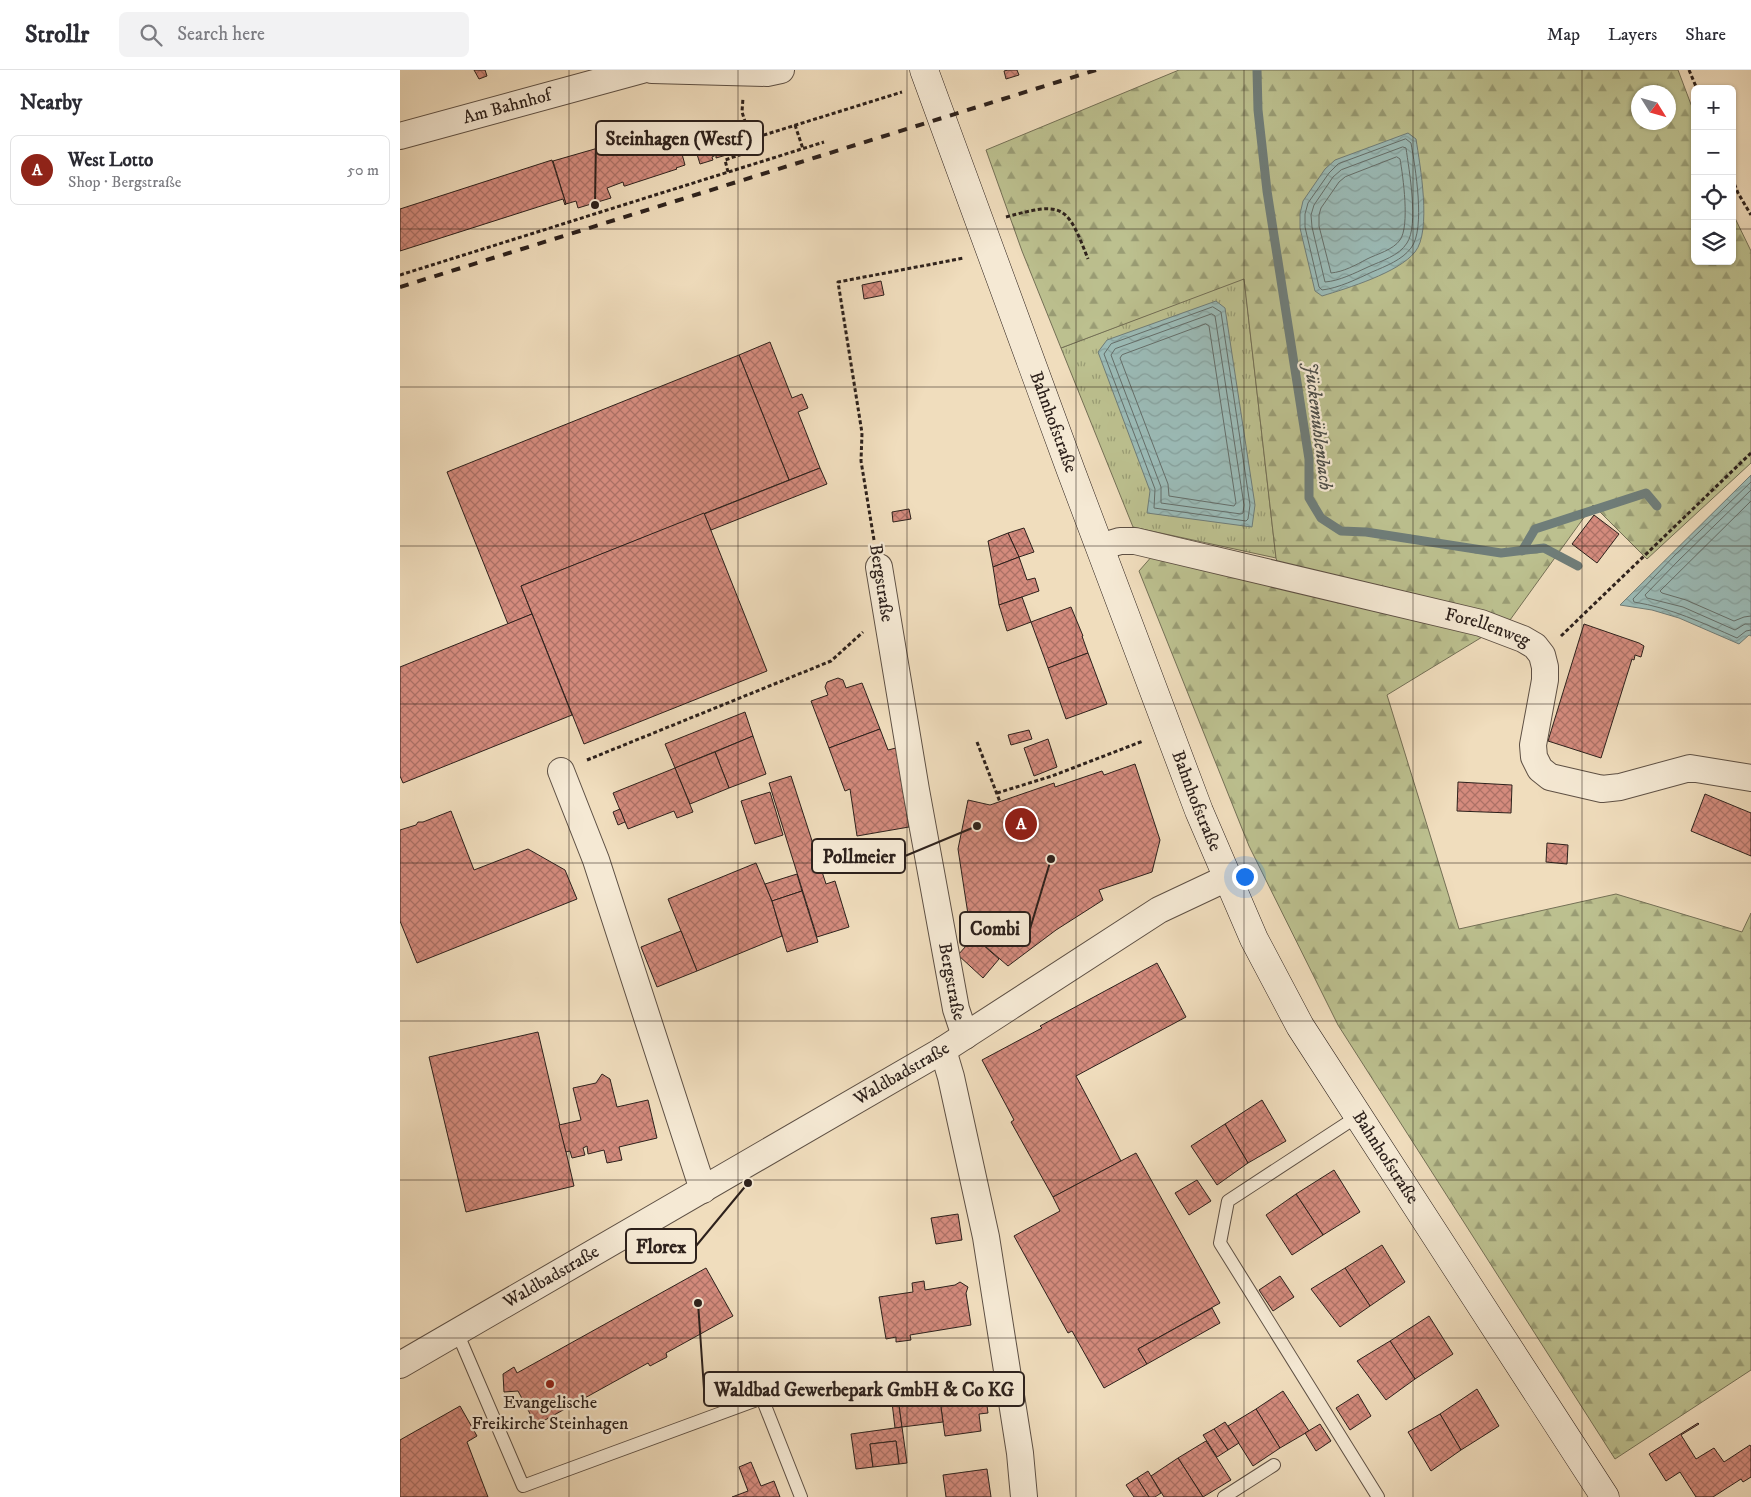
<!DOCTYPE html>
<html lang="en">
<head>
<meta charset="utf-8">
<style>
  :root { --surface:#fff; --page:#f2f2f3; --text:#2b2b33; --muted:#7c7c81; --line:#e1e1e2; --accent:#8f2418 }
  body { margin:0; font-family:"IM FELL DW Pica",serif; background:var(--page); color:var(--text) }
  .controls { position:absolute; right:15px; top:15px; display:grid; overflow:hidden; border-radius:8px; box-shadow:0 1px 4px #0004 }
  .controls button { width:45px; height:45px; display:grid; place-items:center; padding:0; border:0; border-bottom:1px solid var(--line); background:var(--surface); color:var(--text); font:25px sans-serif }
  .compass { position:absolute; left:1231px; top:15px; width:45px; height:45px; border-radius:50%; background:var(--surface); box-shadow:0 1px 4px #0004; rotate:127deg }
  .you { position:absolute; left:844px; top:806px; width:18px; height:18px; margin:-12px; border:4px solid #fff; border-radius:50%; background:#1a73e8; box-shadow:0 0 0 8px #1a73e833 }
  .badge { display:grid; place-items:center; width:32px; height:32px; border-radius:50%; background:var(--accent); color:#fff; font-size:16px; font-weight:700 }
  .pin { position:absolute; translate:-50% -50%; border:2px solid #fff; box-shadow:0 1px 5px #0006 }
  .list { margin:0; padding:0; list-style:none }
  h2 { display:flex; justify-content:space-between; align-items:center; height:65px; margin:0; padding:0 20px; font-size:21px }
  h2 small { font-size:16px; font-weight:400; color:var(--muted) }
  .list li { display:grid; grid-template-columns:32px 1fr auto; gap:15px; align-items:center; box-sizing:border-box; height:70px; margin:0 10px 10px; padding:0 10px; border:1px solid var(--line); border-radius:8px }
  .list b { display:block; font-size:19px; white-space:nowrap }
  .list p { margin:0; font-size:16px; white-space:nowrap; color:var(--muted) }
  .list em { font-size:16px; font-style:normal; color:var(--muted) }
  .icon { flex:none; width:28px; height:28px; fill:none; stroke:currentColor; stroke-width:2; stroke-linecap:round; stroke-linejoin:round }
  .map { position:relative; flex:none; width:1351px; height:1427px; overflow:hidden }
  header { display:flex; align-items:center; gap:30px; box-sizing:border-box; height:70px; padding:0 25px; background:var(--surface); border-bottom:1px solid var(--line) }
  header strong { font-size:24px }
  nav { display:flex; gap:28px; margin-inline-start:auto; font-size:18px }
  .search { width:350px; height:45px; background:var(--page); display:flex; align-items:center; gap:12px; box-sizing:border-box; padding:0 18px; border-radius:8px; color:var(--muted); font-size:19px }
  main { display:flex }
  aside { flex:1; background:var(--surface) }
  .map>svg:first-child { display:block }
  .grass { fill:url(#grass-tufts); stroke:#747056 }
  .forest { fill:url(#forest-firs); stroke:#747056; fill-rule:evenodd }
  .water { fill:url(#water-waves); stroke:#6f7d79 }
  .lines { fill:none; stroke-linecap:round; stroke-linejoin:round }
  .shore { stroke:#646e6a; stroke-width:1 }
  .stream { stroke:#6f7d79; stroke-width:9 }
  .building { fill:url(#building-cross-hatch); stroke:#2d211c }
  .lane-casing { stroke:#5e5044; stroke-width:14 }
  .street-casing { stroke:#5e5044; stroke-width:28 }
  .secondary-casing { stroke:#2d211c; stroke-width:29 }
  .path { stroke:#2d211c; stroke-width:3; stroke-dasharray:4 2.5; stroke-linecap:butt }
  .lane { stroke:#f5e9d4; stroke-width:12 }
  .street { stroke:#f5e9d4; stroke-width:26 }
  .secondary { stroke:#f5e9d4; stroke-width:28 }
  .rail { stroke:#2d211c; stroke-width:4; stroke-dasharray:9 9; stroke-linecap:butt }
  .grid { fill:none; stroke:#2d211c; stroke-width:1; stroke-opacity:0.55 }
  .poi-dot { fill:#8f2418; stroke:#f5e9d4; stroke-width:2 }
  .labels { text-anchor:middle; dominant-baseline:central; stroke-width:4.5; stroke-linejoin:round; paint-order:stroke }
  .street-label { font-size:18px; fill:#2d211c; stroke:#f5e9d4 }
  .poi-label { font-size:18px; fill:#2d211c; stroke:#f5e9d4 }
  .water-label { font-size:19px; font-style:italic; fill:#4e4f4a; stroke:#f5e9d4 }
  .leader { fill:none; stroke:#2d211c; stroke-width:2 }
  .callout-dot { fill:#2d211c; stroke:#f5e9d4; stroke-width:2 }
  .callout { fill:#f5e9d4; stroke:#2d211c; stroke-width:2 }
  .callout-label { font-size:19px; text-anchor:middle; font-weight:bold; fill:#2d211c }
</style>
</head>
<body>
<header>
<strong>Strollr</strong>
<div class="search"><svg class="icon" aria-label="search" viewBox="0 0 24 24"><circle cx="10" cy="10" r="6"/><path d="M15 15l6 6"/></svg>Search here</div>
<nav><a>Map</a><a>Layers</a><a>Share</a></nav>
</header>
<main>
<aside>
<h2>Nearby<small></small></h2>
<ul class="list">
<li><span class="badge">A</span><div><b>West Lotto</b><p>Shop · Bergstraße</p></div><em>50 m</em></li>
</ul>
</aside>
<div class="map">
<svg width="1351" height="1427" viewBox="0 0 1351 1427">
  <defs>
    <pattern id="grass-tufts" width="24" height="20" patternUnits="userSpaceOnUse" patternTransform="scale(1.25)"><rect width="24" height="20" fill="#bcc08f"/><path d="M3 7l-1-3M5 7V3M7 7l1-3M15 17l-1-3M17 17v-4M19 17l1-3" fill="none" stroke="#999c74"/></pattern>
    <pattern id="forest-firs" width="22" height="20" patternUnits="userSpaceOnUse" patternTransform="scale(1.25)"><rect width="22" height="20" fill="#bcc08f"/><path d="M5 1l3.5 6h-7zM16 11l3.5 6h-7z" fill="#999c74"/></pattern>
    <pattern id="water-waves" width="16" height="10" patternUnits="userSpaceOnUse" patternTransform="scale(1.25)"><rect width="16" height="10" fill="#9bbbb7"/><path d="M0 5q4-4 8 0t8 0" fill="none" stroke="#86a09d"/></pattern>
    <pattern id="building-cross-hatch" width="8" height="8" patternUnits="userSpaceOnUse" patternTransform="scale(1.25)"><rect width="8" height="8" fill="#d48b7d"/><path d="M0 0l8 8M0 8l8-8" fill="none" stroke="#ac7166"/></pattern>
  </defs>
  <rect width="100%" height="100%" fill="#f0ddbd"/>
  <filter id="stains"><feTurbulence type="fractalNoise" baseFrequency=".004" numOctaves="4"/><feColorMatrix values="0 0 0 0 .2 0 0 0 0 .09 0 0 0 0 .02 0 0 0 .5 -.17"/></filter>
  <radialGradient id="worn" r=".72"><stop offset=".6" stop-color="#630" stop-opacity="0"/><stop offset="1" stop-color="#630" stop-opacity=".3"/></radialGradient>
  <path class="grass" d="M844,208L876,488L733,457L661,278Z"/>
  <path class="forest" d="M779,0H1278L1295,45V191H1332V142L1351,181V393L1247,489L1193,435L1110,550L987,625L1059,859L1216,824L1342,862L1351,843V1300L1215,1389L938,955L849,776L739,501L753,485L886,519L876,488L844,209L661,278L622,181L586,80ZM1238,22H1268V52H1238Z"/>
  <g class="water">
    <path d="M1008,63L1016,69C1020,95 1032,161 1015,182C998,203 948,218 922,226L915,221L900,158V144L903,131L925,99L935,90Z"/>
    <path d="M816,231L825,238L855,435L852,457L747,443L750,421L698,282L707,270Z"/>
    <path d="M1351,405V566L1349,565L1339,574L1279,548L1252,540L1220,535Z"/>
  </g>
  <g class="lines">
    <g class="shore">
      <path d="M1006,69L1011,73C1015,96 1026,159 1011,178C1002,190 986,196 972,202C957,209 939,218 922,220L919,217L905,157V144L908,133L929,103L938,94Z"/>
      <path d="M1003,77L1006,78C1009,100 1019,155 1007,173C999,186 981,191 968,197C955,203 939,211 925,212L912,157L911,145L914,135L933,107L941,100Z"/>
      <path d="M997,87L1000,89C1003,106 1010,156 1000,170C993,180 977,184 967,189C956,195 943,202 931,203L919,156V145L921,138L939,112L945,107Z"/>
      <path d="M813,237L821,242L850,435L848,449L846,451L754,438L755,419L704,284L711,274Z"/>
      <path d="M812,244L815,246L844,435L843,443L841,444L761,433V417L711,285L715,279Z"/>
      <path d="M806,254L809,256L836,433L834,436L769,426L768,414L720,288L722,285Z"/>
      <path d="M1351,412L1275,485L1233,529L1234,532C1271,538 1303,553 1337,568L1346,561L1351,560"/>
      <path d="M1351,420L1279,490L1245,525L1247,528L1283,537L1335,560L1345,554H1351"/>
      <path d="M1351,431L1260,521L1262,523L1286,530L1334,551L1344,547L1351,546"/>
    </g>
    <g class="stream">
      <path d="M857,0L858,40L867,121L909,389V428L921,448L941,461L966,462L1101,483L1144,478L1178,496"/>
      <path d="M1122,481L1135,459L1246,423L1257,436"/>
    </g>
  </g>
  <g class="building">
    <path d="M74,0H85L87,6L79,9Z"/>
    <path d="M608,0H617L619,5L606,9L604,1Z"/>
    <path d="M264,59L273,86L282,84L285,95L276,98L277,99L225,116H224L223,112L207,118L211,128L178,138L176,131L166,134L153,91Z"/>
    <path d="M342,66L347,79L334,83L333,79L329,81L330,84L316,88V85L312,87L313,90L300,94L296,81L308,77L309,81L315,79L313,76L326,72L327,75L332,74L330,70Z"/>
    <path d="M152,90L166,134L165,135L163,129L0,181V139Z"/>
    <path d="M481,211L484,225L464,229L462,215Z"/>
    <path d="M370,272L392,328L402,324L408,338L398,342L420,398L389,410L339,285Z"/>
    <path d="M339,285L389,410L121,516L132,544L108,554L47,402Z"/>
    <path d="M420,398L427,414L311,460L304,444Z"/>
    <path d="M509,439L511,449L493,452L492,442Z"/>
    <path d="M304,443L367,601L184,674L121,516Z"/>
    <path d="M1194,445L1219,464L1197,493L1172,474Z"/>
    <path d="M624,458L634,482L619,487L608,463Z"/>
    <path d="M608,463L619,487L593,497L588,471Z"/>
    <path d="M619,487L627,510L635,508L639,521L599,535L593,497Z"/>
    <path d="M622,527L631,552L607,561L599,535Z"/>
    <path d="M671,537L683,566H682L688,583L648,598L631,552Z"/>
    <path d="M132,544L172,645L3,713L0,706V597Z"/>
    <path d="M1184,554L1239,573L1244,576L1241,587L1235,585L1234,590L1232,589L1201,688L1148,671Z"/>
    <path d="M688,583L707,634L666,649L648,598Z"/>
    <path d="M438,608L443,610L446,618L462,613L480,659L429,678L411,631L428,625L425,617L427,612Z"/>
    <path d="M345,642L353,666L275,698L265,674Z"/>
    <path d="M480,659L488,680L496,678L509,757L457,766L450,719L445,721L429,678Z"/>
    <path d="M629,660L632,669L611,675L608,665Z"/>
    <path d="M353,666L366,704L329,718L315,682Z"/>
    <path d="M648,669L657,697L634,706L624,678Z"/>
    <path d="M315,682L329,718L290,734L275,698Z"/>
    <path d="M735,694L760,770L752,802L699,820L703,830L656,860L608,896L571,864L558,779L568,730L590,735L654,713L655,717L702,701L704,705Z"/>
    <path d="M275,698L293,742L277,748L274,741L228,759L213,723Z"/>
    <path d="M391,706L426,814L435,811L449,857L417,867L369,713Z"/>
    <path d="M1058,712L1112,715L1111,743L1057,741Z"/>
    <path d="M370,722L383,765L355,774L341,731Z"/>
    <path d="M1305,724L1351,743V786L1291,761Z"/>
    <path d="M220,739L225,752L218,755L213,742Z"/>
    <path d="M51,741L74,800L128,779L165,800L177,829L17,893L0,851V760L16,755L18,752H23Z"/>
    <path d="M1147,773L1168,775L1167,794L1146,792Z"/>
    <path d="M356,793L372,831L382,866L297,901L268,829Z"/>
    <path d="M397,804L402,821L372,831L365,814Z"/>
    <path d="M402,821L418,872L387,882L372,831Z"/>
    <path d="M281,861L297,901L257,917L241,877Z"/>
    <path d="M574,867L599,889L583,908L558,885Z"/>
    <path d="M757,893L786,947L676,1006L721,1091L653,1127L611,1052L614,1050L582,990L642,958L640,956Z"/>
    <path d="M138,962L174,1116L66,1142L29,987Z"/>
    <path d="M202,1004L210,1009L217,1037L248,1030L257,1068L219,1077L222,1090L207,1093L204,1080L188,1084L187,1076L183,1078L185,1085L172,1088L170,1081L166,1082L159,1055L181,1050L173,1018L196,1013Z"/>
    <path d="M862,1030L886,1071L848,1093L825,1054Z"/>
    <path d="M825,1054L848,1093L817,1115L791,1076Z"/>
    <path d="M736,1083L820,1233L738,1279L747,1294L704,1318L672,1261L668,1263L614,1166L660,1141L653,1127Z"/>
    <path d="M934,1100L960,1142L923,1165L896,1124Z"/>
    <path d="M797,1110L811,1131L789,1145L775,1123Z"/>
    <path d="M896,1124L923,1165L892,1185L866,1145Z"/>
    <path d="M558,1144L562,1170L536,1174L531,1148Z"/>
    <path d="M982,1175L1005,1212L970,1236L945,1198Z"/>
    <path d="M306,1198L333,1246L266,1283L267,1287L250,1296L248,1293L136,1355L118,1321L104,1322L103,1304L114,1297L117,1303Z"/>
    <path d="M945,1198L970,1236L940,1257L911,1219Z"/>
    <path d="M880,1206L894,1227L873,1241L859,1220Z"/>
    <path d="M524,1211L525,1220L555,1215L560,1212L568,1217L566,1223L571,1255L510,1265L511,1270L496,1272V1267L486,1269L479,1227L513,1222L512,1213Z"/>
    <path d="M812,1238L820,1253L747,1294L738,1279Z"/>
    <path d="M1029,1246L1053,1284L1015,1309L990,1271Z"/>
    <path d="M990,1271L1015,1309L986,1330L957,1291Z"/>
    <path d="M575,1312L577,1329L586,1328L588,1343L579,1344L581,1361L545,1366L538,1317Z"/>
    <path d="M538,1317L540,1330L499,1335L502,1357L495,1358L491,1324Z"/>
    <path d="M1077,1319L1099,1356L1061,1380L1040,1344Z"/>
    <path d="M883,1321L909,1361L880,1378L856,1339Z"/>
    <path d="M958,1324L971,1346L950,1360L936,1338Z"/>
    <path d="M540,1330L543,1352L502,1357L499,1335Z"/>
    <path d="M60,1336L77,1366L67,1372L88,1427H0V1370Z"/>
    <path d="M856,1339L880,1378L853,1396L828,1356Z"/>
    <path d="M1040,1344L1061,1380L1031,1401L1008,1362Z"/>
    <path d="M825,1352L839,1373L828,1380L814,1359Z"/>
    <path d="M1298,1353L1299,1354L1281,1365L1296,1389L1314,1378L1324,1392L1350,1375L1351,1377V1407L1343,1412L1341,1409L1313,1427H1296L1280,1402L1266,1411L1249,1384Z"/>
    <path d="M920,1354L931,1371L916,1381L905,1363Z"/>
    <path d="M502,1357L507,1393L499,1394L496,1371L470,1374L473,1397L456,1399L451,1364Z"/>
    <path d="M814,1359L828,1380L817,1387L803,1365Z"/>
    <path d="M496,1371L499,1394L473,1397L470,1374Z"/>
    <path d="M806,1371L831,1410L803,1427L778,1388Z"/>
    <path d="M778,1388L803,1427H764L751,1406Z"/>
    <path d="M351,1392L361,1416L374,1411L380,1427H332L348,1421L339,1397Z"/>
    <path d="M587,1399L591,1427H546L543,1405Z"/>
    <path d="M748,1401L761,1423L755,1427H749L737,1408Z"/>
    <path d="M737,1408L749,1427H734L726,1415Z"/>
  </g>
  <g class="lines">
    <g class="lane-casing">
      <g id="lane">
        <path d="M958,1046L828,1131L820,1173L978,1427"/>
        <path d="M57,1262L123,1416L362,1328L401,1427"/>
        <path d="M824,1427L874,1395"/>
      </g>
    </g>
    <g class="street-casing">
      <g id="street">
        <path d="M252,0L367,3L381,0"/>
        <path id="s1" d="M0,66L242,0"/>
        <path id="s2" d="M700,477L720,471H735L1081,553L1123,569L1135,576L1142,585L1145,597V610L1133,675L1134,687L1140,699L1150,707L1202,719L1220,717L1290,698L1351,708"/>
        <path id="s3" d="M479,497L516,720L556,939L565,966"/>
        <path d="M161,701L196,790L303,1120"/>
        <path d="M543,980L551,1007L586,1167L620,1383L624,1427"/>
        <path id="s4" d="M0,1295L543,980L759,840L827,808"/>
      </g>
    </g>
    <g class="secondary-casing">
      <g id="secondary">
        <path id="s5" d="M524,0L671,401L799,741L854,869L900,956L1205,1427"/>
      </g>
    </g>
    <g class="path">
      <path d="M1289,0L1297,19"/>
      <path d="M395,55L403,79"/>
      <path d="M351,69L502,22"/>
      <path d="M328,102L325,90L354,80L342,42L343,28"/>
      <path d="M1332,108L1338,123L1351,145"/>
      <path d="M606,147C664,131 667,135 688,189"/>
      <path d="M0,205L424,72"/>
      <path d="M474,470L461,391L462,363L438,212L564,188"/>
      <path d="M1161,566L1351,383"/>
      <path d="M577,672L600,732"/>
      <path d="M187,690L431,591L463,562"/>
      <path d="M597,723L652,706L743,671"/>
    </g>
    <use href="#lane" class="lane"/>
    <use href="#street" class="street"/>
    <use href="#secondary" class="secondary"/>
    <path class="rail" d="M0,217L696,0"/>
  </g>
  <path class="grid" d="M169,0V1427M338,0V1427M507,0V1427M676,0V1427M844,0V1427M1013,0V1427M1182,0V1427M0,159H1295M1332,159H1351M0,317H1351M0,476H1351M0,634H1351M0,793H1351M0,951H1351M0,1110H1351M0,1268H1351"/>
  <circle class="poi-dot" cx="150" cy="1314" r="5"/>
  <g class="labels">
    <g class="street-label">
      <text stroke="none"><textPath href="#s1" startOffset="111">Am Bahnhof</textPath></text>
      <text stroke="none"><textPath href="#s5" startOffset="375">Bahnhofstraße</textPath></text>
      <text transform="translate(481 513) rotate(81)">Bergstraße</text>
      <text stroke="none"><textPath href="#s2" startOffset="399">Forellenweg</textPath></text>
      <text stroke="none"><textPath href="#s5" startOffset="780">Bahnhofstraße</textPath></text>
      <text stroke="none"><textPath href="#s3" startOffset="421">Bergstraße</textPath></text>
      <text stroke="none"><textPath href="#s4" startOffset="580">Waldbadstraße</textPath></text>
      <text stroke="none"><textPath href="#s5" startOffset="1185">Bahnhofstraße</textPath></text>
      <text stroke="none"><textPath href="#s4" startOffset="175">Waldbadstraße</textPath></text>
    </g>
    <g class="poi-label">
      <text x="150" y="1333">Evangelische<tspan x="150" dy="21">Freikirche Steinhagen</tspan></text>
    </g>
    <g class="water-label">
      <text transform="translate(918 356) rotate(83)">Jückemühlenbach</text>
    </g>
  </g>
  <path class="leader" d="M195 135L196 68M577 756L505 786M651 789L630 859M348 1113L296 1176M298 1233L304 1319"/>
  <g class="callout-dot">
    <circle cx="195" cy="135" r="5"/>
    <circle cx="577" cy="756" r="5"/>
    <circle cx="651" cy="789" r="5"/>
    <circle cx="348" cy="1113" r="5"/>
    <circle cx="298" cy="1233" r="5"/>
  </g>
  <g class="callout">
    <rect x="196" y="51" width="167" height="34" rx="5"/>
    <rect x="412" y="769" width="93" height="34" rx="5"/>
    <rect x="560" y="842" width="70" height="34" rx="5"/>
    <rect x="226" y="1159" width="70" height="34" rx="5"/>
    <rect x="304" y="1302" width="320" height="34" rx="5"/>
  </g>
  <g class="callout-label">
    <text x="279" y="75">Steinhagen (Westf)</text>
    <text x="459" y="793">Pollmeier</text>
    <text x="595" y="865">Combi</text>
    <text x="261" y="1183">Florex</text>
    <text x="464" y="1326">Waldbad Gewerbepark GmbH &amp; Co KG</text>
  </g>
  <rect width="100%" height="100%" filter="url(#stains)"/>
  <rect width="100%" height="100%" fill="url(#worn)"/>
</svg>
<div class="controls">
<button>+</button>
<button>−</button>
<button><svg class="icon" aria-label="locate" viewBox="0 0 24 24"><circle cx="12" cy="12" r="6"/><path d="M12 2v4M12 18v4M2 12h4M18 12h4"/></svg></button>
<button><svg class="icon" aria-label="layers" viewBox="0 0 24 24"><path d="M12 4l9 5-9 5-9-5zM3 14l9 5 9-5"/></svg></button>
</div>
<svg class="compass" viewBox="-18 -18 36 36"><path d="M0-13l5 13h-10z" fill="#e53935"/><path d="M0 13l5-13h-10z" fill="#7c7c81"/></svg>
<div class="you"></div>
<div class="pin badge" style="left:621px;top:754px">A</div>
</div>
</main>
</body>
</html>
